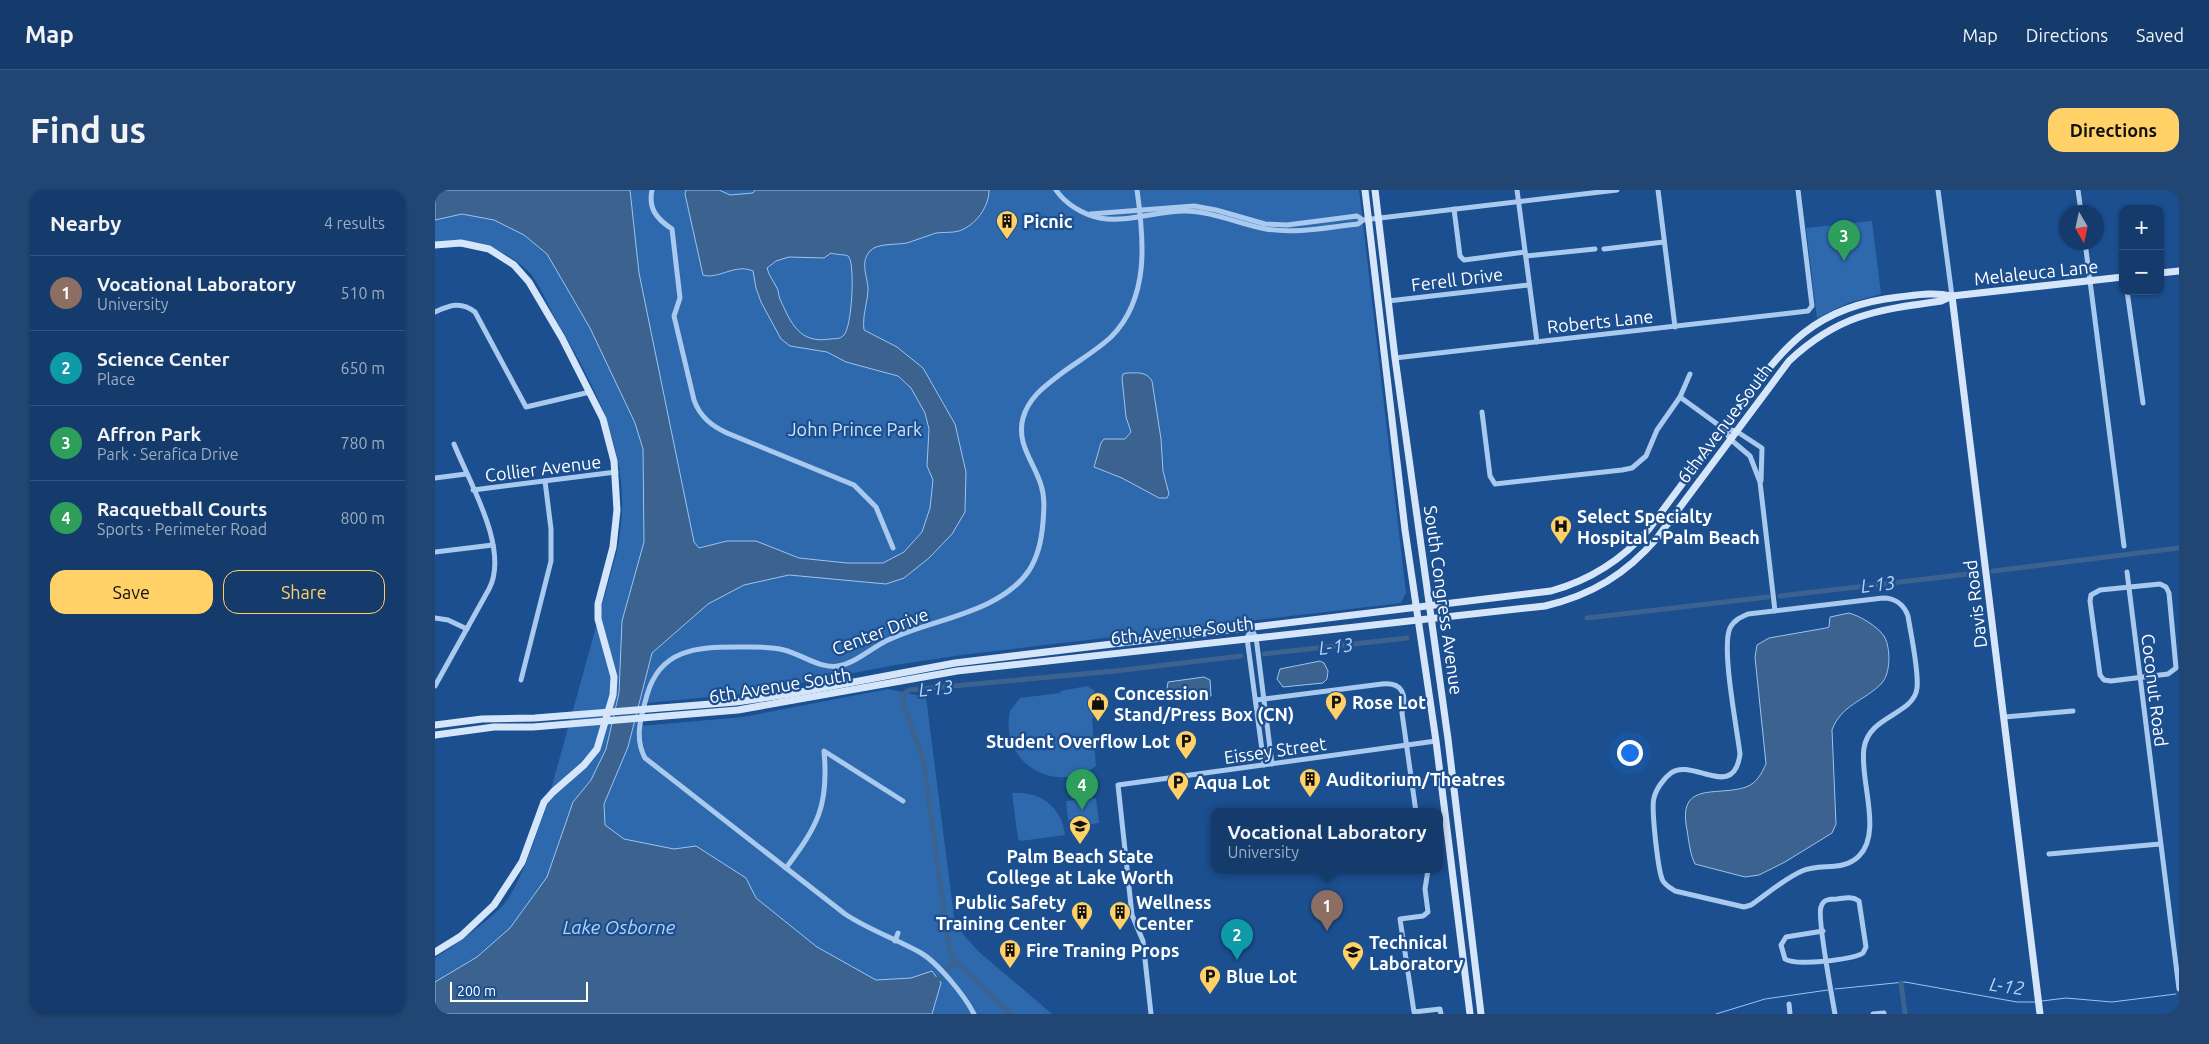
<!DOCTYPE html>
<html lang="en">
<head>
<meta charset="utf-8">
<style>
  :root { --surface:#143b6b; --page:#214673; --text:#f1f3f6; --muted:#9dadc1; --line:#33557e; --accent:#ffd166 }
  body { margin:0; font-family:Ubuntu,sans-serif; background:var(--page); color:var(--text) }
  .controls { position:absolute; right:15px; top:15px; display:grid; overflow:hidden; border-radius:10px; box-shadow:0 1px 4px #0004 }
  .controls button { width:45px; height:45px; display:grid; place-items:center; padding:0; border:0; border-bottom:1px solid var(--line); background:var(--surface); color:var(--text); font:25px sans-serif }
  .compass { position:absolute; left:1624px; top:15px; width:45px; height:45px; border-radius:50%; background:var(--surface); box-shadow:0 1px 4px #0004; rotate:171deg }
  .scale { position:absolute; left:15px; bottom:12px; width:138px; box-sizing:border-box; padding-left:5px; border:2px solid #fff; border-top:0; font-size:14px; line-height:18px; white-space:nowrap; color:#fff; -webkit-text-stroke:4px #1b4f8f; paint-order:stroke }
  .you { position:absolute; left:1194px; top:562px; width:18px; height:18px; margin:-12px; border:4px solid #fff; border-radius:50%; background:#1a73e8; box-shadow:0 0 0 8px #1a73e833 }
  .badge { display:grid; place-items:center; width:32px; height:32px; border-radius:50%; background:var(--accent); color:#fff; font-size:16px; font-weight:700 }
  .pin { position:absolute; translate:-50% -41px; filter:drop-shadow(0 1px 2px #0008) }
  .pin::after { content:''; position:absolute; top:26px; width:18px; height:15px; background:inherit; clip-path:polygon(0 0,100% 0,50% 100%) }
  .popup { position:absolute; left:776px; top:618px; width:232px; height:65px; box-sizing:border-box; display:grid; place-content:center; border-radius:10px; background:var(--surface); filter:drop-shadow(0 1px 4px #0005); font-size:16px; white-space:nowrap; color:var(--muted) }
  .popup b { font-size:19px; color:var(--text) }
  .popup::after { content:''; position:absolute; left:50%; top:100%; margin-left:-10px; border:10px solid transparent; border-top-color:var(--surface) }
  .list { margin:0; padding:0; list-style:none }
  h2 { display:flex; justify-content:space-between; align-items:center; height:65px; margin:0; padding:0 20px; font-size:21px }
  h2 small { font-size:16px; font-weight:400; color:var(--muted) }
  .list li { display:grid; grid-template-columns:32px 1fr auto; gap:15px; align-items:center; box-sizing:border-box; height:75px; padding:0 20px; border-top:1px solid var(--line) }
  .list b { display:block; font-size:19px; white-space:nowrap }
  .list p { margin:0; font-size:16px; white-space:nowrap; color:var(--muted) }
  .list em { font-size:16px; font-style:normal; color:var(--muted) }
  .actions { display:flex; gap:10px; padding:15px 20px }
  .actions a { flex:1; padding:11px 0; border:1px solid var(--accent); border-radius:15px; text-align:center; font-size:18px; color:var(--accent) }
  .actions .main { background:var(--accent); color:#111 }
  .map { position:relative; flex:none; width:1744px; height:824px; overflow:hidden; border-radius:15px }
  header { display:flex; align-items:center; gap:30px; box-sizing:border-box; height:70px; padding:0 25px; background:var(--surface); border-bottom:1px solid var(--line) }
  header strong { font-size:24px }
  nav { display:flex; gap:28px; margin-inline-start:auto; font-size:18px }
  .intro { display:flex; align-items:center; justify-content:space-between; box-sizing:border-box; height:120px; padding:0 30px }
  h1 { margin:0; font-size:35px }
  .button { padding:12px 22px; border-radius:15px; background:var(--accent); color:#111; font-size:18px; font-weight:700 }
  main { display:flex; gap:30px; padding:0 30px }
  aside { flex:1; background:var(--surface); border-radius:15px; box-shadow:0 1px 4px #0004 }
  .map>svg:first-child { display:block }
  .green { fill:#2e69ad }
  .water { fill:#3c6290; stroke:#9cc4f0; fill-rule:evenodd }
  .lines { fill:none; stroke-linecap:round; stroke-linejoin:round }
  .stream { stroke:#9cc4f0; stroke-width:1 }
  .canal { stroke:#3c6290; stroke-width:5 }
  .street { stroke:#a9c9ee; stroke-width:5 }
  .secondary { stroke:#d6e6fa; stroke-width:7 }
  .labels { text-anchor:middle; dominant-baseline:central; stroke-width:4.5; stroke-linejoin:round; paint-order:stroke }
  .poi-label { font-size:18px; font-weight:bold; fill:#fff; stroke:#1b4f8f; text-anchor:start }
  .street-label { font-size:18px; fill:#fff; stroke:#1b4f8f }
  .park-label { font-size:18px; fill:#cfe3fa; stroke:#1b4f8f }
  .water-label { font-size:19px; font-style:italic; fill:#b5d3f5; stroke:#1b4f8f }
</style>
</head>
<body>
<header>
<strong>Map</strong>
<nav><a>Map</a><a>Directions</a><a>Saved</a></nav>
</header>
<div class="intro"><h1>Find us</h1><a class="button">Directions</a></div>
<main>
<aside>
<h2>Nearby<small>4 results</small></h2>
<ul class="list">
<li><span class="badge" style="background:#8d6e63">1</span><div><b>Vocational Laboratory</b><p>University</p></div><em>510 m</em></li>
<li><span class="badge" style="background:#0f9aa8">2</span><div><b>Science Center</b><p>Place</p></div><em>650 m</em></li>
<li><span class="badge" style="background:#2e9e5b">3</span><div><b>Affron Park</b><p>Park · Serafica Drive</p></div><em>780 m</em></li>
<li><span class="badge" style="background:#2e9e5b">4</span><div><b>Racquetball Courts</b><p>Sports · Perimeter Road</p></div><em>800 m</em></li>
</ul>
<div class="actions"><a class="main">Save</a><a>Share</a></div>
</aside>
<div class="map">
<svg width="1744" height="824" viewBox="0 0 1744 824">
  <rect width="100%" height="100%" fill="#1b4f8f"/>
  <g class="green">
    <path d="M0,0H924L971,403L966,413L527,465L460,475L308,504L211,513L205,536L308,527L453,499L491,507L520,735L543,761L617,824H0V768C14,760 61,725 70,713C89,686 98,652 110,621L182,361C201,270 164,204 120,128C113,115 102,88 91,79C62,54 37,49 0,52Z"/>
    <path d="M1437,31L1446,104L1413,113L1382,128L1371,38Z"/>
    <path d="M652,496L659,500V527L657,528L661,576C619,606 564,572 575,521L585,508L625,503L626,501Z"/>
    <path d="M577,603C605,601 627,617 630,645L586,651L583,649Z"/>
    <path d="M661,608L664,633L644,636L643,629L633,630L631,611Z"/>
  </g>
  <g class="water">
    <path d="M0,0H195L204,83L259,352L264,358L292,351H321L364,368L412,373H448L469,362L487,342L495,318L498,290L492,276L494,239L490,223L476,198L463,186L411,172L392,162L355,156L346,149L326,112L321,98L318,81C300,73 283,90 268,85L250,4L251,0H284L295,5L318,3L320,0H554C554,17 541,35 524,41C517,43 508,42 501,43C491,46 482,50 472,53C461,55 442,53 435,61C425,72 432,85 433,98C433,112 427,125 429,140L462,157L488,178L520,234L531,282L530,322L517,344L494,368L469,388L451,394L354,385L309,395L273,414L217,463L193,557L169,614L170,635L189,649L239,659L261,656L311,688L321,708L382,757L441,790L476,788L497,781L506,793L497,824H0V792L42,767L75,738L112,687L138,612L156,590L171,559L184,503L187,431L209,352L208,259L200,233L155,138L112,64L89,45L59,30L27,24L0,30ZM396,63C400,65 413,64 414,67C420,77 417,136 409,145C404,150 401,148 395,149C364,154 356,133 345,109C343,105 344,101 342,98C338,90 334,86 332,78L341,71L354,67L389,68Z"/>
    <path d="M692,183C702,183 711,181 717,191L726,249L728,281L734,304L732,308H724L687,288L659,277L666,253L669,249H690L696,242L691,227L687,188L688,184Z"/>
    <path d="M1414,423C1425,426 1442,436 1449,446C1456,458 1456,484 1446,494C1429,511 1406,515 1397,540L1401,634L1397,643L1350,672L1324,685L1310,687L1260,674C1255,664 1254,652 1252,640C1242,590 1282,607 1311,597C1322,593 1326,584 1331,574L1320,467L1322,455L1334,448L1391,438L1394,437L1395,427Z"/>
    <path d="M885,471L889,473L893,481L892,489L888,493L848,497L842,489L845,479Z"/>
    <path d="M769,487L775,490L776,506L736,511L732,499L733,492Z"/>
  </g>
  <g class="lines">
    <g class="stream">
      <path d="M1400,799L1470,792L1582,812H1601"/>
      <path d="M1607,811L1631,808L1677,812L1741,804"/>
      <path d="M1281,824L1330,809L1393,800"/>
    </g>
    <g class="canal">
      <path d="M1558,381L1744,358"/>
      <path d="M1345,406L1542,383"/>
      <path d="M1152,428L1333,407"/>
      <path d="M829,464L972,448"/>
      <path d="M503,789L520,771"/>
      <path d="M1466,793L1470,824"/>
      <path d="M576,824L520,771L514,757L488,569L468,514L467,505L474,500L680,481L806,466"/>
    </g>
    <g class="street">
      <path d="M217,0C213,19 222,29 237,39L245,108L239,126L259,210C265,227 277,236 292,243L419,295L441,317L458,358"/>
      <path d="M621,0C630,14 649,25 665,28C692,33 722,21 749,21C777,21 804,34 831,39C861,44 893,37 923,34L928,30L1182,0"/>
      <path d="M1082,0L1102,152"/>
      <path d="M1223,0L1240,137"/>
      <path d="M1503,0L1517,106"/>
      <path d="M1643,0L1646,22"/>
      <path d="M1019,19L1025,66L1029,70L1090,62"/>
      <path d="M655,24L759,16L781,20L830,34L852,35L922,26L928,30"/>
      <path d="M1650,52L1689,356"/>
      <path d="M1169,59L1229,52"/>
      <path d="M1091,66L1160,59"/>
      <path d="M1692,101L1708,213"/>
      <path d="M953,111L1094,95"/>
      <path d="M0,122C15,115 26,111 40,122L91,217L155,202"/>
      <path d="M960,168L1373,121L1377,116L1363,0"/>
      <path d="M1245,207L1289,239L1295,249L1315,266L1325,292L1340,421"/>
      <path d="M1047,222L1055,286L1060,294L1187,280L1197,278L1211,266L1222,240L1245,207L1255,184"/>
      <path d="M1289,239L1301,241L1327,258L1326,291"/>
      <path d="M0,288L31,284"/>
      <path d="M38,300L181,282"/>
      <path d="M0,362L58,355"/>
      <path d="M1692,382L1744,799"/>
      <path d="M1725,394L1731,397L1734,403L1741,478L1733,484L1676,491L1669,490L1665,485L1655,411L1656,405L1665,400Z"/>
      <path d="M1448,408C1460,408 1469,415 1473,426C1476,445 1484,481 1482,498C1479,525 1434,525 1429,558C1424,589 1448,642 1424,666C1408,682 1386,673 1367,681C1349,689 1332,704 1316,715L1309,717L1240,701C1236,698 1231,696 1228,691C1223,683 1216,617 1219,608C1221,599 1229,588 1236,583C1257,567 1299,612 1305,564C1302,538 1286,458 1295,438C1299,430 1306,427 1313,424Z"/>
      <path d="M0,428L13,430L32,439"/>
      <path d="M816,439L812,448L829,575"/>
      <path d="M816,439L821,447L837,574"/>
      <path d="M86,490L116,371V339L110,291"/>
      <path d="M0,496L54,399C75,359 34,292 19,254"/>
      <path d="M821,510L947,494C968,492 972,505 967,523L981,622"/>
      <path d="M1569,527L1638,521"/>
      <path d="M1614,664L1725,654"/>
      <path d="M351,678C383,635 394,616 389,561L468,611"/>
      <path d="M993,680L990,699L993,722L988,726L965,729L979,822L1005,819L1006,824"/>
      <path d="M1388,741L1351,747L1346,755L1350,769C1360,776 1417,770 1428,763L1431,757L1424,711C1417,706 1410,708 1402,709C1395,709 1388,709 1386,717C1382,727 1397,807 1400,824"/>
      <path d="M460,751L463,743"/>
      <path d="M1354,814L1355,824"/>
      <path d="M539,824C530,806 503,773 486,763C461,749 434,740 410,724L210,568C199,548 206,527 212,505C225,459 262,457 302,457C318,457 334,456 349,460C366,464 385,479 403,476C421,473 436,458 453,450C485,435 522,429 554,413C591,394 605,373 608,332C609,320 610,307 606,295C599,272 581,254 588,228C594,207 610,196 627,183C643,171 661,161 676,147C715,108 709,49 702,0"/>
      <path d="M716,824L708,751L697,725L683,595L1001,551"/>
      <path d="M1438,824L1449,823"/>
    </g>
    <g class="secondary">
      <path d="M930,0L970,340L1001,551L1035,824"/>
      <path d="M940,0L960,168L1013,549L1046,824"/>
      <path d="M0,55L26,53L54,59L79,75L94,92L127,148L168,229L179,271L182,320L178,357L163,414V429L179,487L178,505L162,559L149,575L118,602L109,612L87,672L59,715L26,746L0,762"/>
      <path d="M1725,83L1744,81"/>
      <path d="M1517,106L1605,824"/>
      <path d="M0,535L47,529L100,528L301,512L355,504L520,473L1116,401C1156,390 1187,370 1214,339C1240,303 1267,268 1293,232C1344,164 1372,117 1464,107C1482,105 1499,102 1516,106"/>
      <path d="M0,545L59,537H98L303,520L522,481L1110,416C1157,405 1191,384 1222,348L1354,171C1403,125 1441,120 1506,111L1517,106L1688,87"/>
    </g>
  </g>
  <defs>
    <g id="building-pin" transform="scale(1.125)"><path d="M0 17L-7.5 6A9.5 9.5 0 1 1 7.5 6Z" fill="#ffd166" stroke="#1b4f8f"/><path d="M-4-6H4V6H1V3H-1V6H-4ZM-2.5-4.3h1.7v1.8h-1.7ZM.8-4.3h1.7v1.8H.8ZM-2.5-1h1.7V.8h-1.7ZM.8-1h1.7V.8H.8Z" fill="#111"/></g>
    <g id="hospital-pin" transform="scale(1.125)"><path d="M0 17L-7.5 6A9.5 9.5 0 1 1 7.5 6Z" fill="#ffd166" stroke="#1b4f8f"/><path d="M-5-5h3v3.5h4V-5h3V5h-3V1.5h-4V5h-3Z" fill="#111"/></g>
    <g id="parking-pin" transform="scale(1.125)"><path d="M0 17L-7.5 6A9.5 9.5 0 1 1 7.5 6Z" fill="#ffd166" stroke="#1b4f8f"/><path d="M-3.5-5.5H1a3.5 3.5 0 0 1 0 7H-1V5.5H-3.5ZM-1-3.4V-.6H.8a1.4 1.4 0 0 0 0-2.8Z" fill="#111"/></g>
    <g id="shop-pin" transform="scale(1.125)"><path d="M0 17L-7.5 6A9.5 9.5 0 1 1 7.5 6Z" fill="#ffd166" stroke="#1b4f8f"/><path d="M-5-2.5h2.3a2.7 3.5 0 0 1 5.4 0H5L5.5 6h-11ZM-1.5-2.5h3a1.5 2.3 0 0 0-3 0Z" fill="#111"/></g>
    <g id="university-pin" transform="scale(1.125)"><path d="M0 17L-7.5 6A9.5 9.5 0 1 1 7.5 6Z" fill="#ffd166" stroke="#1b4f8f"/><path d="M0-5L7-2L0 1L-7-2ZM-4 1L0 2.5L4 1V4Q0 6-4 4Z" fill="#111"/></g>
  </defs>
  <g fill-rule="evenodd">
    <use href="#building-pin" x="572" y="31"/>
    <use href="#hospital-pin" x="1126" y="336"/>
    <use href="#parking-pin" x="901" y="512"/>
    <use href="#shop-pin" x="663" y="513"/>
    <use href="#parking-pin" x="751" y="551"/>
    <use href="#building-pin" x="875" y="589"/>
    <use href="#parking-pin" x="743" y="592"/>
    <use href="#university-pin" x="645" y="636"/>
    <use href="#building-pin" x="647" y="722"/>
    <use href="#building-pin" x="685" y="722"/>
    <use href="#building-pin" x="575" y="760"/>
    <use href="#university-pin" x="918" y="762"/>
    <use href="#parking-pin" x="775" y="786"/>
  </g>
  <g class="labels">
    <g class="poi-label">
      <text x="588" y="31">Picnic</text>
      <text x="1142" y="326">Select Specialty<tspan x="1142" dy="21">Hospital - Palm Beach</tspan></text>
      <text x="679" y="503">Concession<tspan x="679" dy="21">Stand/Press Box (CN)</tspan></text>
      <text x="917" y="512">Rose Lot</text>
      <text x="735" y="551" text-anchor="end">Student Overflow Lot</text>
      <text x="891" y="589">Auditorium/Theatres</text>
      <text x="759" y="592">Aqua Lot</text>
      <text x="645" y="666" text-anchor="middle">Palm Beach State<tspan x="645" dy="21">College at Lake Worth</tspan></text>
      <text x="631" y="712" text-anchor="end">Public Safety<tspan x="631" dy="21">Training Center</tspan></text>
      <text x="701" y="712">Wellness<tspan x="701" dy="21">Center</tspan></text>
      <text x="934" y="752">Technical<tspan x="934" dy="21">Laboratory</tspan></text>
      <text x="591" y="760">Fire Traning Props</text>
      <text x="791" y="786">Blue Lot</text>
    </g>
    <g class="street-label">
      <text transform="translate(1601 82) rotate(-6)">Melaleuca Lane</text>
      <text transform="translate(1022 89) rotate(-7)">Ferell Drive</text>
      <text transform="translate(1165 131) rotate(-6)">Roberts Lane</text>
      <text transform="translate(1289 233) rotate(-53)">6th Avenue South</text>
      <text transform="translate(108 278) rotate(-7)">Collier Avenue</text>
      <text transform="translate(1009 410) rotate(82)">South Congress Avenue</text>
      <text transform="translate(1540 414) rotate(-97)">Davis Road</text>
      <text transform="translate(747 440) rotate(-6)">6th Avenue South</text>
      <text transform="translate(445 441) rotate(-21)">Center Drive</text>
      <text transform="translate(345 495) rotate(-9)">6th Avenue South</text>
      <text transform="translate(1720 500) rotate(83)">Coconut Road</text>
      <text transform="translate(840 560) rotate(-8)">Eissey Street</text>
    </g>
    <g class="park-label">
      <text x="420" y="239">John Prince Park</text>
    </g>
    <g class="water-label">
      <text transform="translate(1443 394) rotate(-7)">L-13</text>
      <text transform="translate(901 456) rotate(-7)">L-13</text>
      <text transform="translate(501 498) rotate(-6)">L-13</text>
      <text x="184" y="737">Lake Osborne</text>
      <text transform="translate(1572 796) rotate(8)">L-12</text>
    </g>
  </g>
</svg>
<div class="controls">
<button>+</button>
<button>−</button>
</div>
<svg class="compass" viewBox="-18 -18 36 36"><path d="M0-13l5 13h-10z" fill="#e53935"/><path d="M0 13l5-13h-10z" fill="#9dadc1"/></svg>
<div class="scale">200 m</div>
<div class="you"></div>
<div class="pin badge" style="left:892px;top:741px;background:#8d6e63">1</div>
<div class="popup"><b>Vocational Laboratory</b>University</div>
<div class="pin badge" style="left:802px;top:770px;background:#0f9aa8">2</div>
<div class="pin badge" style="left:1409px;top:71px;background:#2e9e5b">3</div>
<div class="pin badge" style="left:647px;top:620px;background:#2e9e5b">4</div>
</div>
</main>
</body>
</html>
